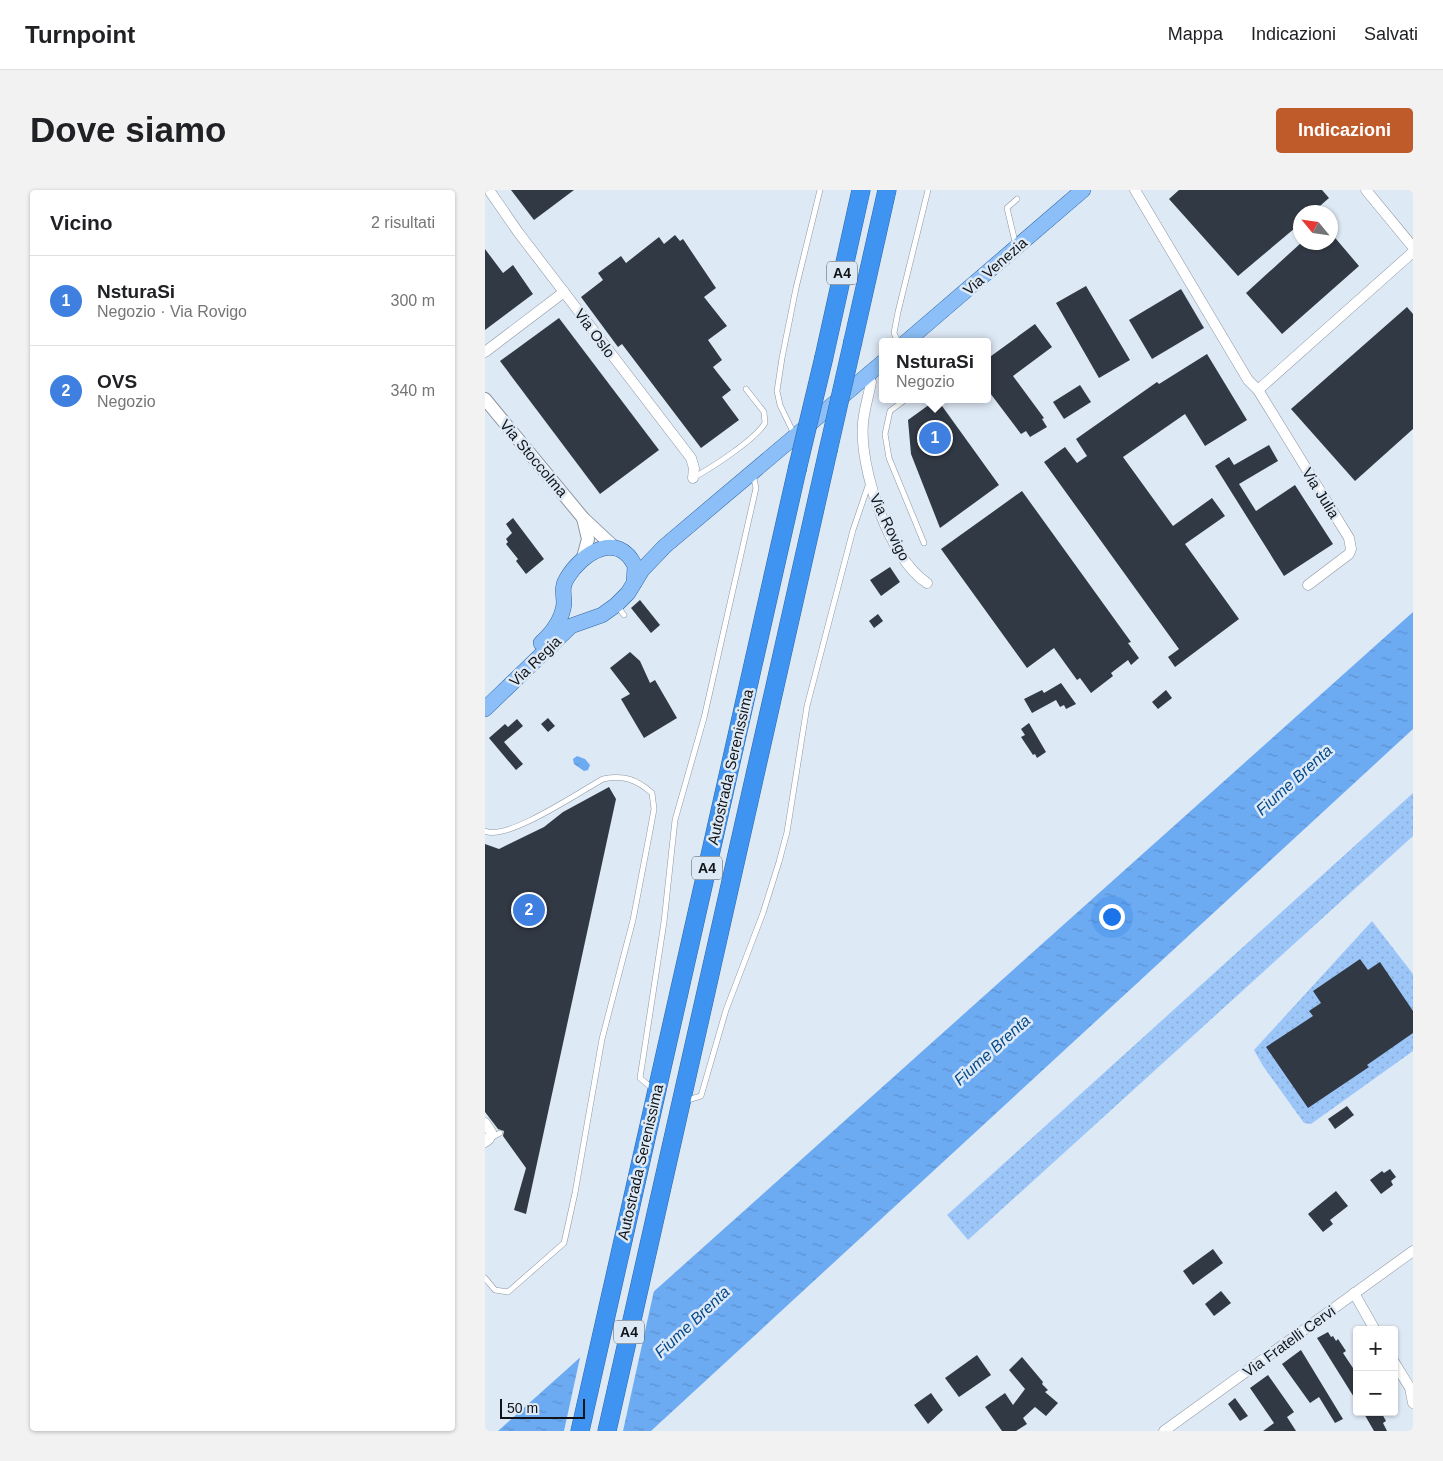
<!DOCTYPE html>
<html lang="it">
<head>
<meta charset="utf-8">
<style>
  :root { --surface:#fff; --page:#f2f2f2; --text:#202124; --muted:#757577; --line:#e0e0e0; --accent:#bf5a2a }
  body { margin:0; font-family:Arial,sans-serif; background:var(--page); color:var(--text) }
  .controls { position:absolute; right:15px; bottom:15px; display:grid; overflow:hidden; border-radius:5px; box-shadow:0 1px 4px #0004 }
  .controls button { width:45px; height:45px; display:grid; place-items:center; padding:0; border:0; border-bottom:1px solid var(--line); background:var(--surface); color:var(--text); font:25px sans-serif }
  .compass { position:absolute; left:808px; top:15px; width:45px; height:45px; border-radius:50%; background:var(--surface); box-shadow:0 1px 4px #0004; rotate:299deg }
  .scale { position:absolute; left:15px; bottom:12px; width:85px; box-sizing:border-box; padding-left:5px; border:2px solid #101418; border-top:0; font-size:14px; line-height:18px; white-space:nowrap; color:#101418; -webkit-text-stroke:4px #dee9f6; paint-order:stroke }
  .you { position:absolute; left:626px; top:726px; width:18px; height:18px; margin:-12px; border:4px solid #fff; border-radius:50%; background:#1a73e8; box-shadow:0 0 0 8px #1a73e833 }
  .badge { display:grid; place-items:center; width:32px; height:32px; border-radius:50%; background:var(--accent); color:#fff; font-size:16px; font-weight:700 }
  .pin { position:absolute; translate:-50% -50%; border:2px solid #fff; box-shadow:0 1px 5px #0006 }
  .popup { position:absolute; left:394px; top:148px; width:112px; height:65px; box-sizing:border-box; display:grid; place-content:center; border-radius:5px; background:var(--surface); filter:drop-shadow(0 1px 4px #0005); font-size:16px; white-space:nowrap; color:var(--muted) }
  .popup b { font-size:19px; color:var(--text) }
  .popup::after { content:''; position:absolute; left:50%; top:100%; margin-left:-10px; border:10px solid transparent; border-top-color:var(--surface) }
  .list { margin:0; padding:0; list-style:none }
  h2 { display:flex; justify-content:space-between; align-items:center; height:65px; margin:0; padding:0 20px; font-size:21px }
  h2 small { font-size:16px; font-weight:400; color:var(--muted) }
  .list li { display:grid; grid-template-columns:32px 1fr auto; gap:15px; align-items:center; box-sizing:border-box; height:90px; padding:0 20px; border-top:1px solid var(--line) }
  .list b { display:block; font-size:19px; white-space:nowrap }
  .list p { margin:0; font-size:16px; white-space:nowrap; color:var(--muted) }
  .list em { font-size:16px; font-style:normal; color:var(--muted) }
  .map { position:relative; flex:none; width:928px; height:1241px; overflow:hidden; border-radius:5px }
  header { display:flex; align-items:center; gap:30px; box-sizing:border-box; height:70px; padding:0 25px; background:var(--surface); border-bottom:1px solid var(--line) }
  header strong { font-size:24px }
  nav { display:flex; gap:28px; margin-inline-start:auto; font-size:18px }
  .intro { display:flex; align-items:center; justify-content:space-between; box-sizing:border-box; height:120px; padding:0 30px }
  h1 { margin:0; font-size:35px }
  .button { padding:12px 22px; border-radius:5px; background:var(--accent); color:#fff; font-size:18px; font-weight:700 }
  main { display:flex; gap:30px; padding:0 30px }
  aside { flex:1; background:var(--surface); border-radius:5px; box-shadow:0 1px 4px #0004 }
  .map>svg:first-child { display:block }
  .green { fill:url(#green-dots) }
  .water { fill:url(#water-ripples) }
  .pier { fill:#dee9f6 }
  .building { fill:#313944 }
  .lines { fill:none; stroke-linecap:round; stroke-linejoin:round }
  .service-casing { stroke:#8d96a2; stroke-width:6 }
  .minor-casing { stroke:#8d96a2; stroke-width:11 }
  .tertiary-casing { stroke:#8d96a2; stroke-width:14 }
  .primary-casing { stroke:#2f67a5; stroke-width:16 }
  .motorway-casing { stroke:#2f67a5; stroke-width:19 }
  .service { stroke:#fff; stroke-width:5 }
  .minor { stroke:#fff; stroke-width:10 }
  .tertiary { stroke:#fff; stroke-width:12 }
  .primary { stroke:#8cbff7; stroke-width:15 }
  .motorway { stroke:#3f94f1; stroke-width:18 }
  .motorway-bridge-casing { stroke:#2f67a5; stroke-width:19; stroke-linecap:butt }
  .motorway-bridge { stroke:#3f94f1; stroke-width:18 }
  .labels { text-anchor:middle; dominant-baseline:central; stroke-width:5; stroke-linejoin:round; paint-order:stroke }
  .shield { fill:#dee9f6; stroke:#4e545b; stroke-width:1 }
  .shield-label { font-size:14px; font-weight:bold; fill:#101418 }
  .street-label { font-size:15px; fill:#101418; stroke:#dee9f6 }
  .water-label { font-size:16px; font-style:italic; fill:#054989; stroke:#dee9f6 }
</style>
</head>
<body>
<header>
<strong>Turnpoint</strong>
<nav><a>Mappa</a><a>Indicazioni</a><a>Salvati</a></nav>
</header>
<div class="intro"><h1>Dove siamo</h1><a class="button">Indicazioni</a></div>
<main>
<aside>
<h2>Vicino<small>2 risultati</small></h2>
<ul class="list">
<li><span class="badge" style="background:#3f7fe0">1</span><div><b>NsturaSi</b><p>Negozio · Via Rovigo</p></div><em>300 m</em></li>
<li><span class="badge" style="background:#3f7fe0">2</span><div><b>OVS</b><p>Negozio</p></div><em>340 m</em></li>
</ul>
</aside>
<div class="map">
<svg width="928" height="1241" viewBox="0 0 928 1241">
  <defs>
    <pattern id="green-dots" width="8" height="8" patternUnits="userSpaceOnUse" patternTransform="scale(1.25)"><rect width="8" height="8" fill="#9dc6f8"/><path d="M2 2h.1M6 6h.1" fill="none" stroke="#86a9d4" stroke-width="1.8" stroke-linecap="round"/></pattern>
    <pattern id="water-ripples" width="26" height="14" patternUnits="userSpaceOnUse" patternTransform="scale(1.25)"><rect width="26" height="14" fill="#6caaf2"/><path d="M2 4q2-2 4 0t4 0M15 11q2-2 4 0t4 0" fill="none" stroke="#5d91cf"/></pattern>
  </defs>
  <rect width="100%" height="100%" fill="#dee9f6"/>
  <g class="green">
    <path d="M928,603V646L483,1050L462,1025Z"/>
    <path d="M887,731L928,784V861L826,934L819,933L778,876L769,860Z"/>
  </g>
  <g class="water">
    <path d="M928,422V539L166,1241H13Z"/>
    <path d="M92,566L100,569L105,575L103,580L99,581L89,574L88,569Z"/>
  </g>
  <path class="pier" d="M170,1096L138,1241H79L96,1163Z"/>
  <g class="building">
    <path d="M26,0H89L49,30Z"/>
    <path d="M694,0H837L844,8L828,22H816V33L753,86L684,9Z"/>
    <path d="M846,43L874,76L797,144L761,103L817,52H846Z"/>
    <path d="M190,45L195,51L198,49L231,98L219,107L242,136L223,150L237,170L228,177L246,200L237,207L254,230L216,258L137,154L133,157L96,107L118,90L113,83L136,66L141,73L174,47L179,54Z"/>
    <path d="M0,59L18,83L28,75L48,104L0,140Z"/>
    <path d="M601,96L645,170L614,188L571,113Z"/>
    <path d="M696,99L719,138L667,169L644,130Z"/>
    <path d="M922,117L928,124V239L870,291L806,219Z"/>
    <path d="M74,128L174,260L115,304L15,171Z"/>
    <path d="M550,134L567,157L528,186L559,228L557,229L562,237L545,247L541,241L536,244L502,199V169Z"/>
    <path d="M722,164L762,230L720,256L700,224L638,267L688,336L727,308L740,326L700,354L754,429L690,477L683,467L694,459L559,272L580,257L592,273L602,266L591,249L672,192L674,194Z"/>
    <path d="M595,195L606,212L579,229L568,212Z"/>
    <path d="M452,209L514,295L455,338L426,264L423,230Z"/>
    <path d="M784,255L793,271L754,294L771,321L810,295L848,354L799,386L730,276L744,267L749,275Z"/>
    <path d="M537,301L646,452L643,453L654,468L646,475L643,470L626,483L628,486L606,503L595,488L592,490L569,458L542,478L456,359Z"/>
    <path d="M28,328L59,369L41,384L31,371L33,369L21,354L23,352L21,349L27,343L21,334Z"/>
    <path d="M405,377L415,392L396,406L385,390Z"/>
    <path d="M155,410L175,435L166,443L146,418Z"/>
    <path d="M393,424L398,431L389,438L384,431Z"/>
    <path d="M145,462L155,471L165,493L170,490L192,528L159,548L136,509L145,504L125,478Z"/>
    <path d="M576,493L591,514L581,519L579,515L575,517L571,510L547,523L539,509L557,500L559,503Z"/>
    <path d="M681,500L687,508L673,519L667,512Z"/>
    <path d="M63,528L70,536L63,542L56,534Z"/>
    <path d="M32,529L38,536L19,552L38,574L31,580L4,548L20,534L23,537Z"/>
    <path d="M544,533L561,562L552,568L550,564L548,565L536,547L540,545L536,539Z"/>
    <path d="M124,597L131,609L41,1024L29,1020L41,978L18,946L19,941L13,939L0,922V654L14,659L59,637L78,622Z"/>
    <path d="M875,769L883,780L895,772L928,821V843L882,875L884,877L823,918L781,857L828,826L824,821L836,813L828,801Z"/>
    <path d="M862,916L869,925L850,939L843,929Z"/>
    <path d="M905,979L911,987L906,991L908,995L896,1004L885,990L897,981L899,983Z"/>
    <path d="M851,1001L863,1016L845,1030L848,1034L838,1042L823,1024Z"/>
    <path d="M728,1059L738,1073L708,1095L698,1081Z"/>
    <path d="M736,1101L746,1113L729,1126L720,1114Z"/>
    <path d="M843,1142L846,1147L848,1146L851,1151L853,1149L861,1161L858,1163L872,1184V1212L832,1148Z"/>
    <path d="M816,1160L858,1229L850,1233L834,1207L825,1213L797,1174Z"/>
    <path d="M492,1165L506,1185L474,1207L460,1188Z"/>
    <path d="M537,1167L558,1192L557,1194L563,1200L560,1202L573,1213L561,1226L550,1217L538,1228L542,1234L531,1241H517L500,1217L520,1203L528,1215L540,1199L524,1180Z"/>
    <path d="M783,1185L809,1222L802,1227L811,1241H778L789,1233L765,1198Z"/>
    <path d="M446,1203L458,1220L443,1234L429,1215Z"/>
    <path d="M750,1208L763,1226L755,1231L743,1214Z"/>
    <path d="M878,1222H896L901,1231L898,1233L902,1241H889Z"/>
  </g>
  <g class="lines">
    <g class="service-casing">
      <g id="service">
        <path d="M531,56L522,18L532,9"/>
        <path d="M413,152L409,143L413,122L443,0"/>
        <path d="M421,209L405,221L400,244L404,268L439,353"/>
        <path d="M309,244L295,215L292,201L297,168L311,98L335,0"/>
        <path d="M208,288C226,278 270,250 280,233L279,222L261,199"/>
        <path d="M133,417L139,425"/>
        <path d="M0,641C21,652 96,601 118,589C139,585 151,589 167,603L169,619L165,641L148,730L117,849L90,1003L79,1053L23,1102L10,1100L0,1088"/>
        <path d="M168,899L155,888L179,732L190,630L219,528L271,298L268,284"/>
        <path d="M199,911L216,906L241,820L278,723L294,672L302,642L322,516L368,340L384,293"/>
        <path d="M4,949L15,943"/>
      </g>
    </g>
    <g class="minor-casing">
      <g id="minor">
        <path d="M4,0L33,42L206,268L209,278L208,288"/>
        <path d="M650,0L763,190L773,200L864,348L866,359L864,364L823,395"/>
        <path d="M881,0L928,57"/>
        <path d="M0,162L79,102"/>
        <path d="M382,187L386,192C384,205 379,219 378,233C374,277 404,369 442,393"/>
        <path d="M773,200L928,62"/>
        <path d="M0,933L6,942L4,949L0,952"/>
        <path d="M869,1103L890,1140"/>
        <path d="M909,1172L925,1198L928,1213"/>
        <path d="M679,1241L928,1061"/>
      </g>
    </g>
    <g class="tertiary-casing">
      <g id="tertiary">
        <path d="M0,209L98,328L130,358"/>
        <path d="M97,371L103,349L98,328"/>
      </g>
    </g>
    <g class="primary-casing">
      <g id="primary">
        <path d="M421,152L598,0"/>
        <path d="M56,453C67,443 77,430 79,414C79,404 76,397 82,388C97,363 133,340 150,376L149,393"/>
        <path d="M0,519L86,436L117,425L131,415L143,403L157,380L180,356L398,172"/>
      </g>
    </g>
    <g class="motorway-casing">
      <g id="motorway">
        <path d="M368,151L402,0"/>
        <path d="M339,167L376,0"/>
        <path d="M95,1241L312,280"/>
        <path d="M122,1241L343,261"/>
      </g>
    </g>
    <use href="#service" class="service"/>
    <use href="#minor" class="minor"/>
    <use href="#tertiary" class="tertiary"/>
    <use href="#primary" class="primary"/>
    <use href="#motorway" class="motorway"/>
    <g class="motorway-bridge-casing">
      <g id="motorway-bridge">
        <path d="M343,261L368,151"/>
        <path d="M312,280L339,167"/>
      </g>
    </g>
    <use href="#motorway-bridge" class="motorway-bridge"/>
  </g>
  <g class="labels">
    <g class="shield">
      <rect x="342" y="71.5" width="30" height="23" rx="4"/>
      <rect x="207" y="666.5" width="30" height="23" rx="4"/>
      <rect x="129" y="1130.5" width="30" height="23" rx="4"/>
    </g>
    <g class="shield-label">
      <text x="357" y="83">A4</text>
      <text x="222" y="678">A4</text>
      <text x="144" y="1142">A4</text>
    </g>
    <g class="street-label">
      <text transform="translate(510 76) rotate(-41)">Via Venezia</text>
      <text transform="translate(110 143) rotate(53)">Via Oslo</text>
      <text transform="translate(49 268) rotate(50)">Via Stoccolma</text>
      <text transform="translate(836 303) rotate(58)">Via Julia</text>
      <text transform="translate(405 337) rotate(64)">Via Rovigo</text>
      <text transform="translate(50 471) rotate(-44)">Via Regia</text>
      <text transform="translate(245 577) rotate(-77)">Autostrada Serenissima</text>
      <text transform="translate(155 972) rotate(-77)">Autostrada Serenissima</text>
      <text transform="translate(804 1151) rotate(-36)">Via Fratelli Cervi</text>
    </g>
    <g class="water-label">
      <text transform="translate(809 590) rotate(-42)">Fiume Brenta</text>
      <text transform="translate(507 860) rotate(-42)">Fiume Brenta</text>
      <text transform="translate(207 1132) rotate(-43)">Fiume Brenta</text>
    </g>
  </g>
</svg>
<div class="controls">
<button>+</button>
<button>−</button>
</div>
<svg class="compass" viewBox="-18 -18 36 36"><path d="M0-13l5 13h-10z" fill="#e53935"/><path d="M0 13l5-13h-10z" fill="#757577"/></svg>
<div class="scale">50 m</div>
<div class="you"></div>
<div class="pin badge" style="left:450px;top:248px;background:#3f7fe0">1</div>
<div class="popup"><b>NsturaSi</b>Negozio</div>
<div class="pin badge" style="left:44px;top:720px;background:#3f7fe0">2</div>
</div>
</main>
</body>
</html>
